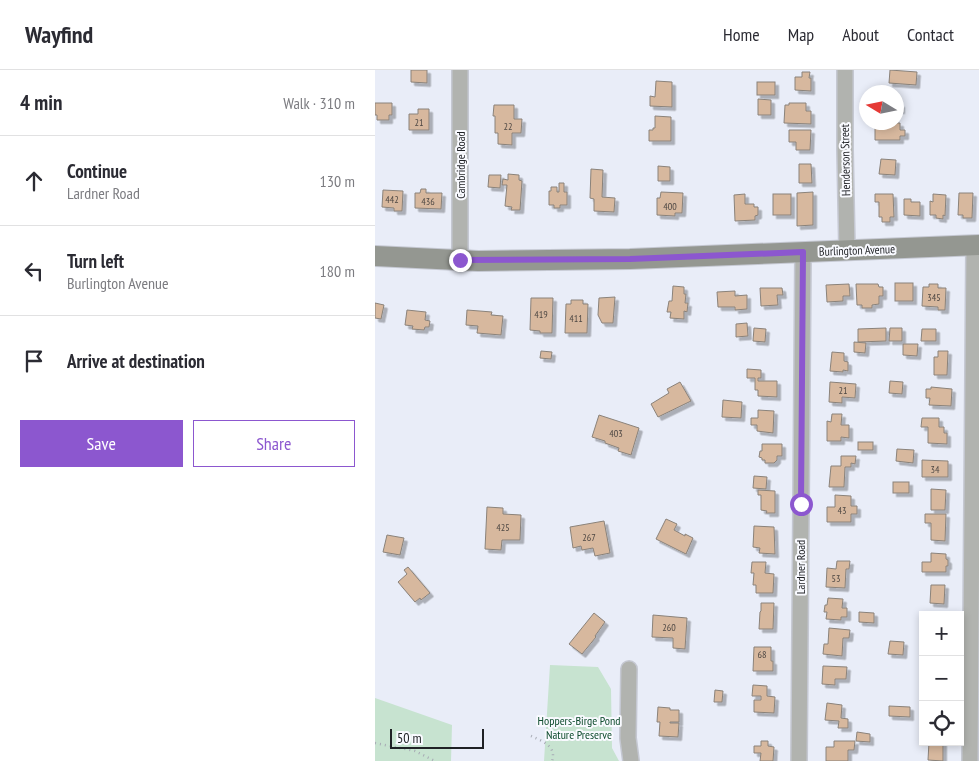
<!DOCTYPE html>
<html lang="en">
<head>
<meta charset="utf-8">
<style>
  :root { --surface:#fff; --page:#f7f7f7; --text:#2b2b33; --muted:#7c7c81; --line:#e1e1e2; --accent:#8c57cf }
  body { margin:0; font-family:"PT Sans Narrow",sans-serif; background:var(--page); color:var(--text) }
  .controls { position:absolute; right:15px; bottom:15px; display:grid; overflow:hidden; border-radius:0px; box-shadow:0 2px 8px #0003 }
  .controls button { width:45px; height:45px; display:grid; place-items:center; padding:0; border:0; border-bottom:1px solid var(--line); background:var(--surface); color:var(--text); font:25px sans-serif }
  .compass { position:absolute; left:484px; top:15px; width:45px; height:45px; border-radius:50%; background:var(--surface); box-shadow:0 2px 8px #0003; rotate:280deg }
  .scale { position:absolute; left:15px; bottom:12px; width:94px; box-sizing:border-box; padding-left:5px; border:2px solid #1f2125; border-top:0; font-size:14px; line-height:18px; white-space:nowrap; color:#1f2125; -webkit-text-stroke:4px #f9faff; paint-order:stroke }
  .stop { position:absolute; width:15px; height:15px; margin:-11px; border:4px solid #8c57cf; border-radius:50%; background:#fff }
  .stop.end { background:#8c57cf; border-color:#fff; box-shadow:0 1px 5px #0008 }
  .list { margin:0; padding:0; list-style:none }
  h2 { display:flex; justify-content:space-between; align-items:center; height:65px; margin:0; padding:0 20px; font-size:21px }
  h2 small { font-size:16px; font-weight:400; color:var(--muted) }
  .list li { display:grid; grid-template-columns:32px 1fr auto; gap:15px; align-items:center; box-sizing:border-box; height:90px; padding:0 20px; border-top:1px solid var(--line) }
  .list b { display:block; font-size:19px; white-space:nowrap }
  .list p { margin:0; font-size:16px; white-space:nowrap; color:var(--muted) }
  .list em { font-size:16px; font-style:normal; color:var(--muted) }
  .actions { display:flex; gap:10px; padding:15px 20px }
  .actions a { flex:1; padding:11px 0; border:1px solid var(--accent); border-radius:0px; text-align:center; font-size:18px; color:var(--accent) }
  .actions .main { background:var(--accent); color:#fff }
  .icon { flex:none; width:28px; height:28px; fill:none; stroke:currentColor; stroke-width:2; stroke-linecap:round; stroke-linejoin:round }
  .map { position:relative; flex:none; width:604px; height:691px; overflow:hidden }
  header { display:flex; align-items:center; gap:30px; box-sizing:border-box; height:70px; padding:0 25px; background:var(--surface); border-bottom:1px solid var(--line) }
  header strong { font-size:24px }
  nav { display:flex; gap:28px; margin-inline-start:auto; font-size:18px }
  main { display:flex }
  aside { flex:1; background:var(--surface) }
  .map>svg:first-child { display:block }
  .green { fill:#c7e3d0 }
  .building { fill:#d7b89e; stroke:#8a827a; filter:url(#shadow) }
  .lines { fill:none; stroke-linecap:round; stroke-linejoin:round }
  .minor-casing { stroke:#c5c8d2; stroke-width:18 }
  .secondary-casing { stroke:#c5c8d2; stroke-width:22 }
  .path { stroke:#a7abb4; stroke-width:2.5; stroke-dasharray:1 4; stroke-linecap:butt }
  .minor { stroke:#b1b3af; stroke-width:15 }
  .secondary { stroke:#949791; stroke-width:20 }
  .route { stroke:#8c57cf; stroke-width:6 }
  .labels { text-anchor:middle; dominant-baseline:central; stroke-width:4; stroke-linejoin:round; paint-order:stroke }
  .number-label { font-size:10px; fill:#4d4743 }
  .street-label { font-size:12px; fill:#1f2125; stroke:#f9faff }
  .park-label { font-size:12px; fill:#0d4b2c; stroke:#f9faff }
</style>
</head>
<body>
<header>
<strong>Wayfind</strong>
<nav><a>Home</a><a>Map</a><a>About</a><a>Contact</a></nav>
</header>
<main>
<aside>
<h2>4 min<small>Walk · 310 m</small></h2>
<ul class="list">
<li><svg class="icon" aria-label="ahead" viewBox="0 0 24 24"><path d="M12 20V5M6 11l6-6 6 6"/></svg><div><b>Continue</b><p>Lardner Road</p></div><em>130 m</em></li>
<li><svg class="icon" aria-label="left" viewBox="0 0 24 24"><path d="M17 20v-9H6M10 6l-5 5 5 5"/></svg><div><b>Turn left</b><p>Burlington Avenue</p></div><em>180 m</em></li>
<li><svg class="icon" aria-label="arrive" viewBox="0 0 24 24"><path d="M6 21V4h12l-3 4 3 4H6"/></svg><div><b>Arrive at destination</b></div></li>
</ul>
<div class="actions"><a class="main">Save</a><a>Share</a></div>
</aside>
<div class="map">
<svg width="604" height="691" viewBox="0 0 604 691">
  <defs>
    <filter id="shadow"><feDropShadow dx="3.5" dy="3.5" stdDeviation="0" flood-color="#0004"/></filter>
  </defs>
  <rect width="100%" height="100%" fill="#e9edf8"/>
  <g class="green">
    <path d="M175,595L223,597L236,619L237,678L244,691H169Z"/>
    <path d="M0,628L77,655L76,691H0Z"/>
  </g>
  <g class="building">
    <path d="M36,0H52V13L36,12Z"/>
    <path d="M515,0L542,2L541,15L514,13Z"/>
    <path d="M427,2H435L434,8H436V21L420,20V7H427Z"/>
    <path d="M281,11L297,12V37L275,36V26L280,27Z"/>
    <rect x="382" y="12" width="18" height="13"/>
    <path d="M383,29L396,30V45H383Z"/>
    <path d="M0,33H17V45H14V50H2V45H0Z"/>
    <path d="M414,33H431V41H436V54L409,53L410,35H414Z"/>
    <rect x="522" y="34" width="4" height="6"/>
    <path d="M119,35H139V49H147L146,63H137V75L123,74V63H120V46H118Z"/>
    <path d="M43,39H54V60H34V44H43Z"/>
    <path d="M280,46L296,47V71H274V60H278V58H280Z"/>
    <path d="M500,53H525V60H530V66H525V70H500Z"/>
    <path d="M414,60H436L435,80H421V72H414Z"/>
    <path d="M506,89L521,90L520,105L504,104Z"/>
    <path d="M424,94H436L437,113H424Z"/>
    <path d="M283,96L295,97V111H283Z"/>
    <path d="M216,99L228,100L227,127L240,128L239,142L219,141V129L215,128Z"/>
    <path d="M133,104L144,105V110L147,111L145,140H136L137,137L130,136L132,115H127L128,109L133,110Z"/>
    <path d="M114,105H126L125,118L113,117Z"/>
    <path d="M184,113H189V122H192V135H185V138H179V135H174V121H176V117H182V122H184Z"/>
    <path d="M46,119H51V123H67L66,139L40,138V123H45Z"/>
    <path d="M8,120L28,121L27,141H19V138L7,137Z"/>
    <path d="M286,122L308,123L307,143H300V146L282,145V128H285Z"/>
    <path d="M438,122V155L422,156V123Z"/>
    <path d="M584,123H598L597,148H588V145H583Z"/>
    <path d="M370,124V134H379V137H383V145L380,146V150L360,151L359,125Z"/>
    <rect x="398" y="124" width="18" height="21"/>
    <path d="M500,124H518L519,147H515V152H507V147H504V132H500Z"/>
    <path d="M558,124L571,125L570,146L568,145V149L561,148V145H555V131L558,132Z"/>
    <path d="M529,129H536V132H545V146L529,145Z"/>
    <rect x="520" y="213" width="18" height="18"/>
    <path d="M474,214L475,226H468V231L452,232L451,215Z"/>
    <path d="M481,214H503L504,217H508V226H504V234L497,235V238H487V235H482Z"/>
    <path d="M554,214H563V218H571L570,240H563V237L547,236L548,217H554Z"/>
    <path d="M298,216L309,217V224H311L310,233H313L312,242L309,241V249L295,248L296,242H292L294,231H297Z"/>
    <path d="M385,218H407L408,225H402L403,235L386,236Z"/>
    <path d="M360,221V226L372,225V239L360,240V237H343L342,222Z"/>
    <path d="M240,227L238,253H227L223,245L224,228Z"/>
    <path d="M156,228H178L177,263H165V261L155,260Z"/>
    <path d="M196,230H208V234H213L212,263H190L191,234H196Z"/>
    <path d="M0,233L9,235L6,249L0,248Z"/>
    <path d="M32,240L51,242L50,250L55,251L54,257H50L49,260L37,259L38,256L30,255Z"/>
    <path d="M92,240L117,242L116,245L128,246L126,265L102,263L103,256L91,255Z"/>
    <path d="M372,253L373,266L361,267V254Z"/>
    <path d="M379,258L391,259L390,272L378,271Z"/>
    <path d="M511,258V271L483,272V259Z"/>
    <path d="M515,258H527V271H514Z"/>
    <path d="M547,259H561V271H546Z"/>
    <path d="M479,272L491,273L490,283L479,282Z"/>
    <path d="M528,274H543L542,286L528,285Z"/>
    <path d="M166,281L177,282L176,289L165,288Z"/>
    <path d="M563,281H573L572,305H559V287H563Z"/>
    <path d="M457,282L469,283V291L473,292V301L468,300V302L455,301Z"/>
    <path d="M372,299L386,300V308H383V311H402V327L383,326V320H380V308H372Z"/>
    <path d="M515,311L528,312L527,324L514,323Z"/>
    <path d="M305,312L316,331L283,347L276,334L294,323L292,319Z"/>
    <path d="M455,312L481,314L480,328L467,327V333L454,332Z"/>
    <path d="M556,317L577,319L576,336L554,335L555,328H551V319H556Z"/>
    <path d="M348,330L367,332L366,348L347,347Z"/>
    <path d="M383,340L399,341L398,363L382,361V355H376V348H383Z"/>
    <path d="M457,344H467L466,355H474V368L466,367V371H452V351L456,352Z"/>
    <path d="M224,345L264,358L256,385L243,381L244,378L230,373V371L217,367Z"/>
    <path d="M547,348H564V357H569V363H572V374L553,373V357H546Z"/>
    <rect x="483" y="372" width="15" height="8"/>
    <path d="M387,374H407V386H402V390L399,393H390V390H387V388L384,387L385,381H387Z"/>
    <path d="M522,379L539,380L538,393L521,391Z"/>
    <path d="M466,386H481L480,394L476,393V397H470L469,417H454L456,396H466Z"/>
    <path d="M547,390L573,391V407H547Z"/>
    <path d="M379,406L392,407L391,419L378,418Z"/>
    <rect x="518" y="412" width="16" height="11"/>
    <path d="M556,419L571,420L570,440H556Z"/>
    <path d="M383,420L400,421V443H391L392,441L386,440V425H383Z"/>
    <path d="M460,425L476,426V436H482V444H476V452H452V437H460Z"/>
    <path d="M112,437L128,438V444L146,445L145,470H127L126,480L110,479Z"/>
    <path d="M550,444H571L570,471L556,470V453H550Z"/>
    <path d="M291,449L302,454L299,460L310,466V464L318,468L311,484L281,469Z"/>
    <path d="M229,451L235,483L220,486L218,478L207,480L206,476L198,478L195,457Z"/>
    <path d="M379,456L399,457L400,484L384,483L385,478L378,477Z"/>
    <path d="M12,465L29,468L25,485L8,482Z"/>
    <path d="M556,483L571,484V489L573,490V496H571V502H547V492H556Z"/>
    <path d="M462,491H475L474,499H471L470,518L451,517L452,498L461,499Z"/>
    <path d="M377,492H391L390,503L399,504L398,523H381V515H378L379,503H376Z"/>
    <path d="M33,497L55,523L46,530L45,528L40,532L23,512L32,504L29,500Z"/>
    <path d="M556,515H570L569,534L555,533Z"/>
    <path d="M453,528L468,529L467,538H472V547H466V550L451,549L452,542H449L450,535H452Z"/>
    <path d="M386,533H399L398,559H384L385,542L386,541Z"/>
    <path d="M484,542L499,543V553L484,552Z"/>
    <path d="M219,543L230,552L220,566L221,567L207,584L194,574Z"/>
    <path d="M278,545L312,548L310,579L298,578V568L277,567Z"/>
    <path d="M454,558L475,560L474,568H468L467,586L448,584L449,574H453Z"/>
    <path d="M515,571L529,572L528,585L513,584Z"/>
    <path d="M379,577H396V591H398V601H378Z"/>
    <path d="M448,596L472,597L471,609H460V615L447,614Z"/>
    <path d="M378,615L392,616V626L400,627L399,643L379,642V630H386V626H377Z"/>
    <path d="M340,620L348,621L347,632H339Z"/>
    <path d="M452,633L467,635L466,648L473,649V658H463L464,651L450,650Z"/>
    <path d="M514,636L535,637V647L514,646Z"/>
    <path d="M283,637L295,638V640H304V652H295V653H304L303,667L284,666L285,652H282Z"/>
    <path d="M482,662L495,664V672L481,671Z"/>
    <path d="M386,671H393V676L399,677L398,691H385L386,683H379V676H386Z"/>
    <path d="M459,671H480L479,680H473V691H451V677H459Z"/>
    <path d="M554,672H568V691L553,690Z"/>
  </g>
  <g class="lines">
    <g class="minor-casing">
      <g id="minor">
        <path d="M85,0V190"/>
        <path d="M470,0V80L472,180"/>
        <path d="M254,599L253,668L256,691"/>
        <path d="M424,691L428,182"/>
        <path d="M595,691L599,175"/>
      </g>
    </g>
    <g class="secondary-casing">
      <path id="secondary" d="M0,186L103,191L255,189L604,175"/>
    </g>
    <g class="path">
      <path d="M156,666C167,671 182,676 177,691"/>
      <path d="M0,673L40,681L60,691"/>
    </g>
    <use href="#minor" class="minor"/>
    <use href="#secondary" class="secondary"/>
  </g>
  <g class="lines">
    <path class="route" d="M85,190L255,189L428,182L426,434"/>
  </g>
  <g class="labels">
    <g class="number-label">
      <text x="44" y="52">21</text>
      <text x="133" y="56">22</text>
      <text x="17" y="129">442</text>
      <text x="53" y="131">436</text>
      <text x="295" y="136">400</text>
      <text x="559" y="227">345</text>
      <text x="166" y="244">419</text>
      <text x="201" y="248">411</text>
      <text x="468" y="320">21</text>
      <text x="241" y="363">403</text>
      <text x="560" y="399">34</text>
      <text x="467" y="440">43</text>
      <text x="128" y="457">425</text>
      <text x="214" y="467">267</text>
      <text x="461" y="508">53</text>
      <text x="294" y="557">260</text>
      <text x="387" y="584">68</text>
    </g>
    <g class="street-label">
      <text transform="translate(470 90) rotate(-91)">Henderson Street</text>
      <text transform="translate(85 95) rotate(-90)">Cambridge Road</text>
      <text transform="translate(482 180) rotate(-2)">Burlington Avenue</text>
      <text transform="translate(425 497) rotate(-90)">Lardner Road</text>
    </g>
    <g class="park-label">
      <text x="204" y="650">Hoppers-Birge Pond<tspan x="204" dy="14">Nature Preserve</tspan></text>
    </g>
  </g>
</svg>
<div class="controls">
<button>+</button>
<button>−</button>
<button><svg class="icon" aria-label="locate" viewBox="0 0 24 24"><circle cx="12" cy="12" r="6"/><path d="M12 2v4M12 18v4M2 12h4M18 12h4"/></svg></button>
</div>
<svg class="compass" viewBox="-18 -18 36 36"><path d="M0-13l5 13h-10z" fill="#e53935"/><path d="M0 13l5-13h-10z" fill="#7c7c81"/></svg>
<div class="scale">50 m</div>
<div class="stop" style="left:426px;top:434px"></div>
<div class="stop end" style="left:85px;top:190px"></div>
</div>
</main>
</body>
</html>
